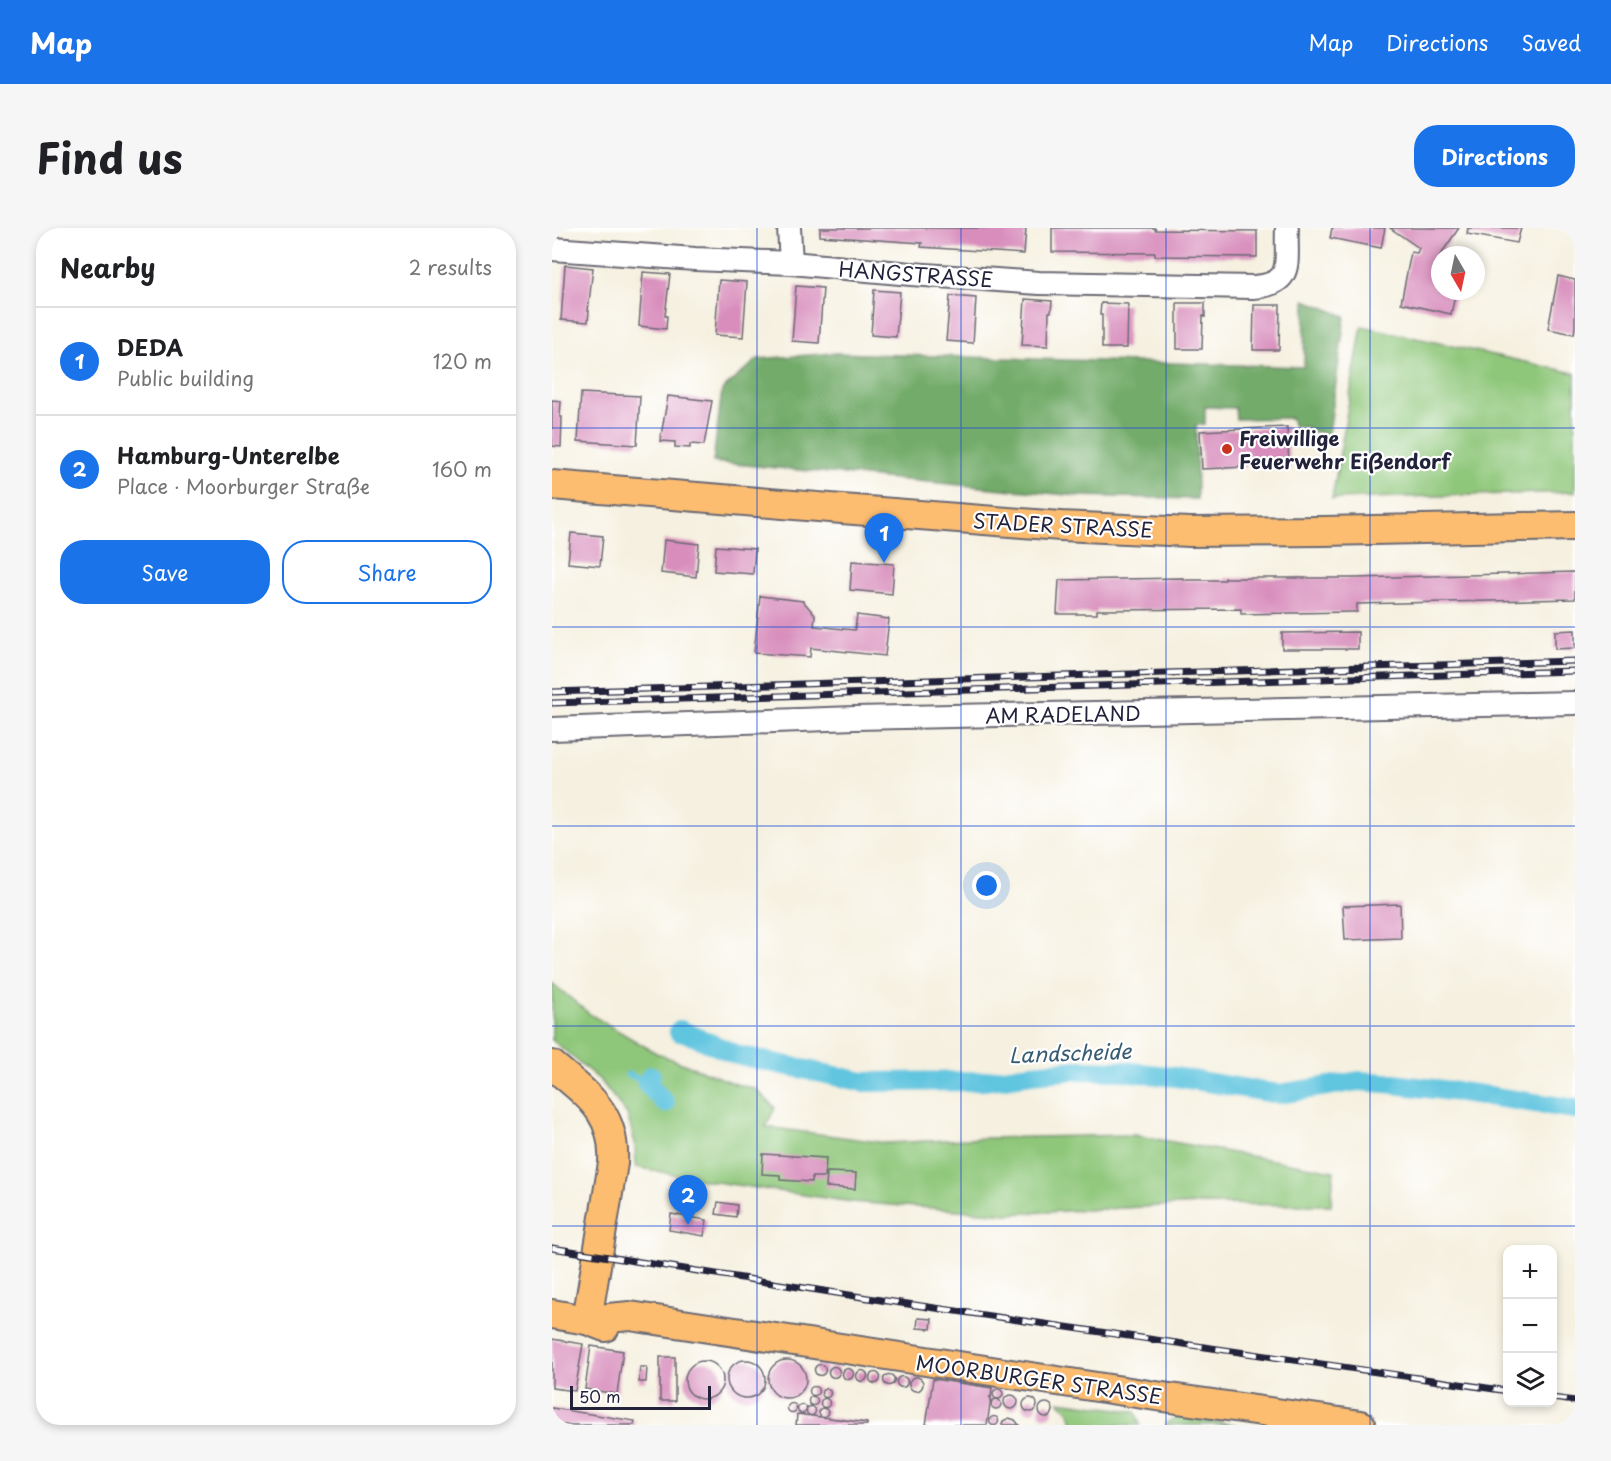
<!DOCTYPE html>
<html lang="en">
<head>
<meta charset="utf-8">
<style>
  :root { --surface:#fff; --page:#f6f6f6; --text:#202124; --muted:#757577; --line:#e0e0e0; --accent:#1a73e8 }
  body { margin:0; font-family:"Playpen Sans",sans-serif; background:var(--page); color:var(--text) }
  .controls { position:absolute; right:18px; bottom:18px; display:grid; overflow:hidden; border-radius:12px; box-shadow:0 3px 9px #0003 }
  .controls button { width:54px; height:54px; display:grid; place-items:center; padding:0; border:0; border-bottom:2px solid var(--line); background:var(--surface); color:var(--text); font:30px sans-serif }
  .compass { position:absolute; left:879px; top:18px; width:54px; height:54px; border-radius:50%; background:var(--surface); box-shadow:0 3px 9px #0003; rotate:171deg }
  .scale { position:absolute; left:18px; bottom:15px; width:141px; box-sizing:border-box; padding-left:6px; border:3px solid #22223b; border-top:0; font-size:16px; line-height:21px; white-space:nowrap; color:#22223b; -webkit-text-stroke:4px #fff; paint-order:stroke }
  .you { position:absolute; left:435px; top:658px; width:21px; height:21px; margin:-15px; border:4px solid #fff; border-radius:50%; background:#1a73e8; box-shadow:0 0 0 9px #1a73e833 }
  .badge { display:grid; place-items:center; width:39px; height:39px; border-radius:50%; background:var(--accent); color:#fff; font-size:20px; font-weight:700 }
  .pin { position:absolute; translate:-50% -50px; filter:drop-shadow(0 2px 3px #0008) }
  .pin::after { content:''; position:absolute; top:32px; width:21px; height:18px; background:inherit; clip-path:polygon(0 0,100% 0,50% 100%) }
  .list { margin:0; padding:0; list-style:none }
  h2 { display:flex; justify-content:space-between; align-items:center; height:78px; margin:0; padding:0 24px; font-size:26px }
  h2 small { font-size:20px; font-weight:400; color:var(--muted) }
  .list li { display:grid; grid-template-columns:39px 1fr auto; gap:18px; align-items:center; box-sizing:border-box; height:108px; padding:0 24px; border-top:2px solid var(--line) }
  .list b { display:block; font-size:22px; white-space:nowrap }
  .list p { margin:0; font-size:20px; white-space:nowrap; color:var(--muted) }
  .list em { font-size:20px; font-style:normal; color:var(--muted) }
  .actions { display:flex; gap:12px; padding:18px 24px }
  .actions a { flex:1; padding:14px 0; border:2px solid var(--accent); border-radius:24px; text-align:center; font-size:21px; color:var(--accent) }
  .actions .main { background:var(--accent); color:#fff }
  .icon { flex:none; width:33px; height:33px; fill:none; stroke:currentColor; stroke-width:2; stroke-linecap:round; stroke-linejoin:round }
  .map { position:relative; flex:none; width:1023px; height:1197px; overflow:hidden; border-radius:24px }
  header { display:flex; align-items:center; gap:36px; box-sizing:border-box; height:84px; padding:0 30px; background:var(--accent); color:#fff }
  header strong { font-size:28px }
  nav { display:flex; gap:33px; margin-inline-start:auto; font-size:21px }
  .intro { display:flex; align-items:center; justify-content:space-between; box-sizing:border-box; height:144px; padding:0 36px }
  h1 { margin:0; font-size:42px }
  .button { padding:15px 27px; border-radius:24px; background:var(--accent); color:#fff; font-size:21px; font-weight:700 }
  main { display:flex; gap:36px; padding:0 36px }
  aside { flex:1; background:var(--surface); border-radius:24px; box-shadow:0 3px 9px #0003 }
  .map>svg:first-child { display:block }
  .green { fill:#8fc77a; stroke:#58745a; stroke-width:1.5 }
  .forest { fill:#73ac6a; stroke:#4a6752; stroke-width:1.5 }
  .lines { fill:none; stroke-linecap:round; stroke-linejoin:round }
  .stream { stroke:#61c5df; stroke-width:6 }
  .canal { stroke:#61c5df; stroke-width:20 }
  .building { fill:#d88dbc }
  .minor-casing { stroke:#6c6a74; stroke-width:26 }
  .major-casing { stroke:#6c6a74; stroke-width:32 }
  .minor { stroke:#fff; stroke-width:22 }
  .major { stroke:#fcbd6f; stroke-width:28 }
  .rail-casing { stroke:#22223b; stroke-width:7 }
  .rail { stroke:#fff; stroke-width:4.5; stroke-dasharray:14; stroke-linecap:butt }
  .grid { fill:none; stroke:#1d4ed8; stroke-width:1.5; stroke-opacity:0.55 }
  .poi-dot { fill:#c8321e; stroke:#fff; stroke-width:2 }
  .labels { text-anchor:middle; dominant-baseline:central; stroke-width:4.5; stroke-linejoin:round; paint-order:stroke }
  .street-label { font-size:20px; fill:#22223b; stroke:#fff }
  .poi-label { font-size:20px; font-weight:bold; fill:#22223b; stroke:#fff; text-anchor:start }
  .water-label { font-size:21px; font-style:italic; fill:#385b74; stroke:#fff }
</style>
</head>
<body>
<header>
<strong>Map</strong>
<nav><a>Map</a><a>Directions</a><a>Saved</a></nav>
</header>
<div class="intro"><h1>Find us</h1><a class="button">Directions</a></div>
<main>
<aside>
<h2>Nearby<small>2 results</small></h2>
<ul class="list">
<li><span class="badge">1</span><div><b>DEDA</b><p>Public building</p></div><em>120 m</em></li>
<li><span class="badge">2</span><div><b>Hamburg-Unterelbe</b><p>Place · Moorburger Straße</p></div><em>160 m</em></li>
</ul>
<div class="actions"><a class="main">Save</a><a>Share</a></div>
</aside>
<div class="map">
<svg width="1023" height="1197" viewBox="0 0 1023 1197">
  <rect width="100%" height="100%" fill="#fff"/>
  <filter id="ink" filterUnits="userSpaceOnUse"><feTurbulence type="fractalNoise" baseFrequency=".0167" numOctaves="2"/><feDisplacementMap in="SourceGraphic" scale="12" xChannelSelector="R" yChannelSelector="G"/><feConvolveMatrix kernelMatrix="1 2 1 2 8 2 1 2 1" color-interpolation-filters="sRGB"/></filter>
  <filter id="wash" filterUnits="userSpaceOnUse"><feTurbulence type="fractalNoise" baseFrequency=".008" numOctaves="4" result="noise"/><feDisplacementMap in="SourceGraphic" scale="24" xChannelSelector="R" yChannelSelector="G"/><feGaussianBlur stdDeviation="1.35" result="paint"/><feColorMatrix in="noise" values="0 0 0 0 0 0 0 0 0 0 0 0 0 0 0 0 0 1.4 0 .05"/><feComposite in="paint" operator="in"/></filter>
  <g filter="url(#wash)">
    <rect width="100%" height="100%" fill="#f5f0df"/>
    <g class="green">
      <path d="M810,98L1023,145V264L780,271Z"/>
      <path d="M0,755L39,787L104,825L184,856L204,861L223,880L214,899L335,915L437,910L582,907L782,943L779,977L647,976L456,986L300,974L151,952L84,939L83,915L75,886L49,853L0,812Z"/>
      <path d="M507,1173L580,1183L584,1185L588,1197H521L519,1186Z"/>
      <path d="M628,1188L685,1197H613L615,1194Z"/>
    </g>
    <path class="forest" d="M753,72L793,88L777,206L757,203L756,199H742L739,190L684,191L683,180L653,179V196L644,197L645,271L527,268L161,234L170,162L206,131L282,125L752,139Z"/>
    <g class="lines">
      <path class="stream" d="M76,846L95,855"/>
      <g class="canal">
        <path d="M127,804L128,802L185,827L312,854L432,853L479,846L524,842L571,843L623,849L727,866L807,853L833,855L923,866L1023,881"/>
        <path d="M99,848L95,855L113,875"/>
      </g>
    </g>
    <g id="blocks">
      <g class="building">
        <path d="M268,0H474L472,26L369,19L370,15L268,8Z"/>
        <path d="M500,0H603V2L705,3V29L603,28V25L500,24Z"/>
        <path d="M780,0H833L829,20L778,10Z"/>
        <path d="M838,0H907L891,23L890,27H888V63H904L899,86L849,75L859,24L865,25L867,20Z"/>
        <path d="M916,0H969L965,15L915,6Z"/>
        <path d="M13,37L41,40L36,83H37L36,94L9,92Z"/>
        <path d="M91,44L118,46L113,88H115L114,101L87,98Z"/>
        <path d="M1006,48L1023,52V99L1022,106L996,101Z"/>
        <path d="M167,52L195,54L191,109L163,107Z"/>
        <path d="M244,58L271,60L267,115L240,113Z"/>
        <path d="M322,62L348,64L344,109L319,107Z"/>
        <path d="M398,68L424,70L421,115L394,113Z"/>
        <path d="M473,71L500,73L499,84H497L496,118L470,117Z"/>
        <path d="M549,75L576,76L575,120H550V87H548Z"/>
        <path d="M625,75H653V89L651,88L650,121H625Z"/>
        <path d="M702,77H728L727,122H701Z"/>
        <path d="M29,165L88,168L85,217L26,213Z"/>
        <path d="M116,168L160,173L152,217L138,216V220L123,219V214L108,213Z"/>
        <path d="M0,172L9,173L8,189H10L9,219L0,218Z"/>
        <path d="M735,199L737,237L718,238V235L693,236L694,239L650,241L648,203Z"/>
        <path d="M19,305L51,308L48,338L16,335Z"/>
        <path d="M112,312L147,316L144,349L109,345Z"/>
        <path d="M164,318L203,321L201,346L162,343Z"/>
        <path d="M300,333L342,336L340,366L298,362Z"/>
        <path d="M1023,344V371L805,376V384H800L689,386V381L545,382V386H505L507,352L631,350V352H673V350H804Z"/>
        <path d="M208,368L251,373L263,387L262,398L303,402L305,387L337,391L333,428L259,420L258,429L202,425Z"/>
        <path d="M1023,402V420L1003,421V403Z"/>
        <path d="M806,404V421H730V405Z"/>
        <path d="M848,676L849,710L793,712L791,678Z"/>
        <path d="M211,926L274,930L273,949H260V954L228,952V947L210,946Z"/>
        <path d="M275,944L304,945L303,961L274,959Z"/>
        <path d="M166,974L185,977L184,989L164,986Z"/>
        <path d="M119,986L155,992L152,1008L117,1002Z"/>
        <path d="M366,1090L380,1091L379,1101L365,1100Z"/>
        <path d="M0,1111L31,1116L23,1163L0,1160Z"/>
        <path d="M39,1118L71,1123L65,1166L33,1161Z"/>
        <rect x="108" y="1129" width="15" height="44"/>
        <circle cx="235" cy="1151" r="19"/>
        <circle cx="194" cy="1151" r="19"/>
        <circle cx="152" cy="1152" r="19"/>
        <circle cx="268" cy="1142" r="5.5"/>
        <circle cx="282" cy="1144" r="5.5"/>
        <path d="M88,1139H95L94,1154H87Z"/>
        <circle cx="296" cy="1146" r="5.5"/>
        <circle cx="310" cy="1148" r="5.5"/>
        <circle cx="323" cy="1150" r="5.5"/>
        <circle cx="337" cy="1152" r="5.5"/>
        <circle cx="350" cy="1154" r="5.5"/>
        <circle cx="364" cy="1156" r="7"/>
        <path d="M381,1151L440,1160L439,1169H437L439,1170L435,1197H374Z"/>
        <circle cx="262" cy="1163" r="4.5"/>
        <circle cx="274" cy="1165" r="4.5"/>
        <circle cx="446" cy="1166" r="5"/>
        <circle cx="459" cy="1174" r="7"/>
        <circle cx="261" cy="1173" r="4.5"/>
        <circle cx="478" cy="1177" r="7"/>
        <circle cx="273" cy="1175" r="4.5"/>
        <circle cx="444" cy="1176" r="5"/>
        <circle cx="494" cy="1182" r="7"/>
        <circle cx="240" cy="1180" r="4.5"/>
        <circle cx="250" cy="1181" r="4.5"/>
        <circle cx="259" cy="1183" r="4.5"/>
        <path d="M0,1180L83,1193L82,1197H0Z"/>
        <path d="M270,1180L274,1181L276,1183L275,1187L271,1189L315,1195V1197H244L245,1186L269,1189L267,1185V1182Z"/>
        <circle cx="442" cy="1193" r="4.5"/>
        <path d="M457,1190L463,1192L467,1197H450L451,1193Z"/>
      </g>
    </g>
  </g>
  <g filter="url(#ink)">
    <use href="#blocks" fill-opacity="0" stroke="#6c6a74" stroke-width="1.5"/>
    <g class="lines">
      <g class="minor-casing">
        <g id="minor">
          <path d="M237,0L239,35"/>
          <path d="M0,21L143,31L239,35L359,46L487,55L701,59C744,56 733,33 735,0"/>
          <path d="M0,501L303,490L1023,475"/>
        </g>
      </g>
      <g class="major-casing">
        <g id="major">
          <path d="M0,257L290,281L509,298L638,304L771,303L1023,298"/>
          <path d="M0,837C35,867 64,884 61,935L35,1092"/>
          <path d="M0,1086L35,1092L53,1099"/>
          <path d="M35,1092L78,1088L604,1168L809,1197"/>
        </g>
      </g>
      <use href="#minor" class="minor"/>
      <use href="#major" class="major"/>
      <g class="rail-casing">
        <g id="rail">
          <path d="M0,464L441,450L1023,433"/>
          <path d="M0,475L1023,443"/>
          <path d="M0,1020L335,1073L956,1163"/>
          <path d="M1000,1170L1023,1173"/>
        </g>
      </g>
      <use href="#rail" class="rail"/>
    </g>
  </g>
  <path class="grid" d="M205,0V1197M409,0V1197M614,0V1197M818,0V1197M0,200H1023M0,399H1023M0,598H1023M0,798H1023M0,998H1023"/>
  <circle class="poi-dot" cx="675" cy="221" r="6"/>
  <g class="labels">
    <g class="street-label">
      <text transform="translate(364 46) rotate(4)">HANGSTRASSE</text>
      <text transform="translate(511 297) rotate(3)">STADER STRASSE</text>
      <text transform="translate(511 486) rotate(-1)">AM RADELAND</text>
      <text transform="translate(487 1151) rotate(8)">MOORBURGER STRASSE</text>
    </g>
    <g class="poi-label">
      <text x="687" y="210">Freiwillige<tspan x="687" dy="23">Feuerwehr Eißendorf</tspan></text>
    </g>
    <g class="water-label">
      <text transform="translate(518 824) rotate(-2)">Landscheide</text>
    </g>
  </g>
</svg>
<div class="controls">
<button>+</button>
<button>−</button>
<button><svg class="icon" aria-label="layers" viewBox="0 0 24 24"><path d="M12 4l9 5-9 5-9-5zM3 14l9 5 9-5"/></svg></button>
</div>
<svg class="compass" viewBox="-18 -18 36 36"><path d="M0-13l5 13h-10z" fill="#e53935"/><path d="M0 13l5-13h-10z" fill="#757577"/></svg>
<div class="scale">50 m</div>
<div class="you"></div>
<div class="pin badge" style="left:332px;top:335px">1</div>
<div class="pin badge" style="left:136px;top:997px">2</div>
</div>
</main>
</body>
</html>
